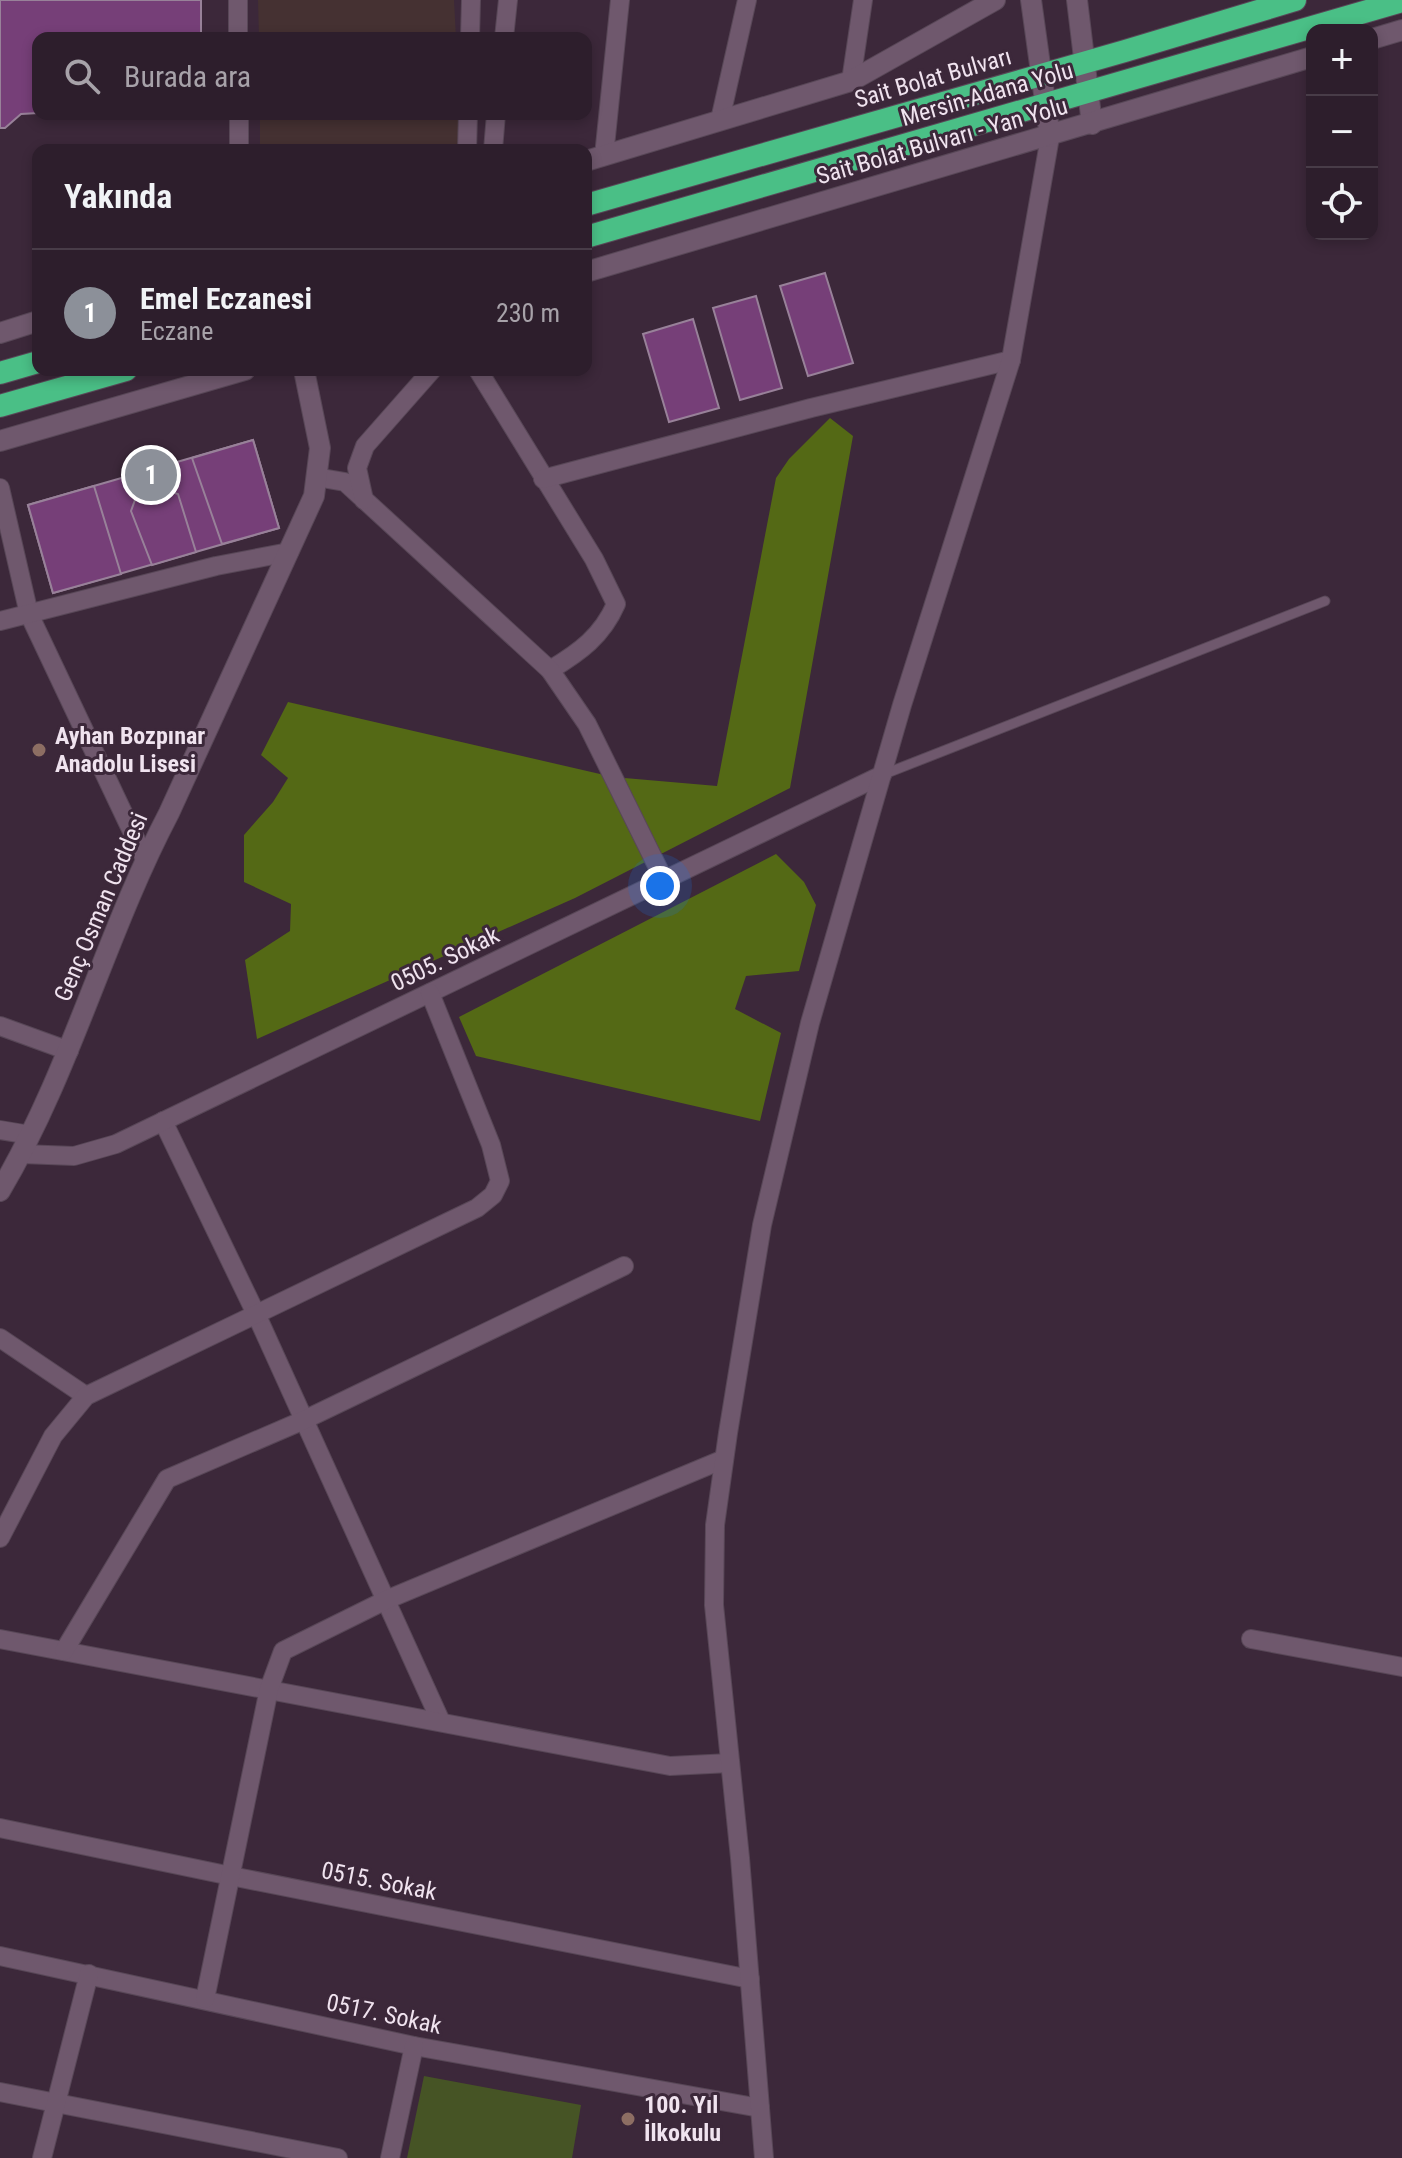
<!DOCTYPE html>
<html lang="tr">
<head>
<meta charset="utf-8">
<style>
  :root { --surface:#2d1e2c; --page:#392b38; --text:#f1f3f6; --muted:#a7a2a9; --line:#483c48; --accent:#8c9099 }
  body { margin:0; font-family:"Roboto Condensed",sans-serif; background:var(--page); color:var(--text) }
  .controls { position:absolute; right:24px; top:24px; display:grid; overflow:hidden; border-radius:16px; box-shadow:0 4px 12px #0003 }
  .controls button { width:72px; height:72px; display:grid; place-items:center; padding:0; border:0; border-bottom:2px solid var(--line); background:var(--surface); color:var(--text); font:40px sans-serif }
  .you { position:absolute; left:660px; top:886px; width:28px; height:28px; margin:-20px; border:6px solid #fff; border-radius:50%; background:#1a73e8; box-shadow:0 0 0 12px #1a73e833 }
  .badge { display:grid; place-items:center; width:52px; height:52px; border-radius:50%; background:var(--accent); color:#fff; font-size:26px; font-weight:700 }
  .pin { position:absolute; translate:-50% -50%; border:4px solid #fff; box-shadow:0 2px 8px #0006 }
  .list { margin:0; padding:0; list-style:none }
  h2 { display:flex; justify-content:space-between; align-items:center; height:104px; margin:0; padding:0 32px; font-size:34px }
  h2 small { font-size:26px; font-weight:400; color:var(--muted) }
  .list li { display:grid; grid-template-columns:52px 1fr auto; gap:24px; align-items:center; box-sizing:border-box; height:128px; padding:0 32px; border-top:2px solid var(--line) }
  .list b { display:block; font-size:30px; white-space:nowrap }
  .list p { margin:0; font-size:26px; white-space:nowrap; color:var(--muted) }
  .list em { font-size:26px; font-style:normal; color:var(--muted) }
  .icon { flex:none; width:44px; height:44px; fill:none; stroke:currentColor; stroke-width:2; stroke-linecap:round; stroke-linejoin:round }
  .map { position:relative; flex:none; width:1402px; height:2158px; overflow:hidden }
  .search { position:absolute; background:var(--surface); box-shadow:0 4px 12px #0003; left:32px; top:32px; width:560px; height:88px; display:flex; align-items:center; gap:20px; box-sizing:border-box; padding:0 28px; border-radius:16px; color:var(--muted); font-size:30px }
  .panel { position:absolute; background:var(--surface); box-shadow:0 4px 12px #0003; left:32px; top:144px; width:560px; height:232px; border-radius:16px }
  .map>svg:first-child { display:block }
  .commercial { fill:#453132 }
  .green { fill:#465425 }
  .forest { fill:#546915 }
  .building { fill:#763f78; stroke:#988199; stroke-width:2 }
  .lines { fill:none; stroke-linecap:round; stroke-linejoin:round }
  .service-casing { stroke:#584757; stroke-width:11 }
  .minor-casing { stroke:#584757; stroke-width:20 }
  .tertiary-casing { stroke:#584757; stroke-width:22 }
  .trunk-casing { stroke:#584757; stroke-width:24 }
  .service { stroke:#6f586d; stroke-width:9 }
  .minor { stroke:#6f586d; stroke-width:18 }
  .tertiary { stroke:#6f586d; stroke-width:20 }
  .trunk { stroke:#4abf86; stroke-width:22 }
  .education-dot { fill:#8d6e63; stroke:#3c283a; stroke-width:3 }
  .labels { text-anchor:middle; dominant-baseline:central; stroke-width:6; stroke-linejoin:round; paint-order:stroke }
  .street-label { font-size:24px; fill:#f0e3ef; stroke:#3c283a }
  .poi-label { font-size:24px; font-weight:bold; fill:#f0e3ef; stroke:#3c283a; text-anchor:start }
</style>
</head>
<body>
<div class="map">
<svg width="1402" height="2158" viewBox="0 0 1402 2158">
  <rect width="100%" height="100%" fill="#3c283a"/>
  <g class="commercial">
    <path d="M258,0H454L456,38H259Z"/>
    <path d="M260,114H458L459,150H260Z"/>
  </g>
  <path class="green" d="M424,2076L581,2105L572,2158H407Z"/>
  <g class="forest">
    <path d="M830,418L853,436L790,788L575,898L257,1039L245,960L290,931L291,904L244,882V835L273,802L288,778L261,755L288,702L613,777L717,786L776,478L789,459Z"/>
    <path d="M776,854L804,882L816,905L799,971L746,976L735,1009L781,1033L760,1121L476,1056L459,1017Z"/>
  </g>
  <g class="building">
    <path d="M0,0H201V38H38V113L21,114L5,128H0Z"/>
    <path d="M825,273L853,363L808,376L780,286Z"/>
    <path d="M756,296L782,388L740,400L713,308Z"/>
    <path d="M693,319L719,408L669,422L643,334Z"/>
    <path d="M253,440L279,528L53,593L28,505Z"/>
    <path d="M253,440L279,528L222,544L192,458Z"/>
    <path d="M94,486L121,574L53,593L28,505Z"/>
    <path d="M150,491H168L178,494L196,552L152,565L131,511L135,500Z"/>
  </g>
  <g class="lines">
    <g class="service-casing">
      <path id="service" d="M882,775L1325,601"/>
    </g>
    <g class="minor-casing">
      <g id="minor">
        <path d="M238,0V38"/>
        <path d="M470,38L471,0"/>
        <path d="M504,38L508,0"/>
        <path d="M851,81L863,0"/>
        <path d="M239,114V150"/>
        <path d="M720,120L747,0"/>
        <path d="M467,150L468,114"/>
        <path d="M493,150L496,114"/>
        <path d="M604,156L620,0"/>
        <path d="M478,370L594,559L616,604C602,636 580,652 550,670"/>
        <path d="M316,477L345,482L550,670L587,724L664,880"/>
        <path d="M543,479L811,408L1011,360"/>
        <path d="M0,488L29,614L145,859"/>
        <path d="M364,500L357,468L365,446L432,370"/>
        <path d="M0,621L216,566L289,552"/>
        <path d="M0,1026L69,1051"/>
        <path d="M163,1121L257,1316L441,1722"/>
        <path d="M0,1130L30,1135"/>
        <path d="M22,1154L74,1156L116,1144L882,775"/>
        <path d="M0,1338L86,1396"/>
        <path d="M0,1538L53,1436L86,1396L477,1208L493,1195L500,1181L491,1145L430,993"/>
        <path d="M0,1639L670,1766L730,1763"/>
        <path d="M1251,1639L1402,1667"/>
        <path d="M64,1651L167,1479L304,1420L624,1266"/>
        <path d="M0,1828L231,1876L750,1979"/>
        <path d="M0,1956L414,2046L760,2108"/>
        <path d="M205,1999L269,1689L283,1651L386,1600L724,1459"/>
        <path d="M0,2092L338,2158"/>
        <path d="M42,2158L89,1974"/>
        <path d="M390,2158L414,2046"/>
        <path d="M764,2158L740,1858L714,1605L715,1525L728,1433L762,1225L810,1023L902,705L1011,360L1050,137"/>
      </g>
    </g>
    <g class="tertiary-casing">
      <g id="tertiary">
        <path d="M1031,0L1050,137"/>
        <path d="M1077,0L1092,124"/>
        <path d="M1372,39L1402,30"/>
        <path d="M586,161L851,81L995,0"/>
        <path d="M586,272L1312,57"/>
        <path d="M0,333L38,321"/>
        <path d="M0,441L245,370"/>
        <path d="M0,1191C71,1071 105,935 169,813L314,496L320,448L304,370"/>
      </g>
    </g>
    <g class="trunk-casing">
      <g id="trunk">
        <path d="M586,205L1125,51L1295,0"/>
        <path d="M586,237L1402,1"/>
        <path d="M0,373L38,362"/>
        <path d="M0,406L126,370"/>
      </g>
    </g>
    <use href="#service" class="service"/>
    <use href="#minor" class="minor"/>
    <use href="#tertiary" class="tertiary"/>
    <use href="#trunk" class="trunk"/>
  </g>
  <g class="education-dot">
    <circle cx="39" cy="750" r="8"/>
    <circle cx="628" cy="2119" r="8"/>
  </g>
  <g class="labels">
    <g class="street-label">
      <text transform="translate(933 78) rotate(-16)">Sait Bolat Bulvarı</text>
      <text transform="translate(987 94) rotate(-16)">Mersin-Adana Yolu</text>
      <text transform="translate(942 141) rotate(-16)">Sait Bolat Bulvarı - Yan Yolu</text>
      <text transform="translate(101 907) rotate(-67)">Genç Osman Caddesi</text>
      <text transform="translate(445 959) rotate(-26)">0505. Sokak</text>
      <text transform="translate(379 1881) rotate(11)">0515. Sokak</text>
      <text transform="translate(384 2014) rotate(12)">0517. Sokak</text>
    </g>
    <g class="poi-label">
      <text x="55" y="736">Ayhan Bozpınar<tspan x="55" dy="28">Anadolu Lisesi</tspan></text>
      <text x="644" y="2105">100. Yıl<tspan x="644" dy="28">İlkokulu</tspan></text>
    </g>
  </g>
</svg>
<div class="controls">
<button>+</button>
<button>−</button>
<button><svg class="icon" aria-label="locate" viewBox="0 0 24 24"><circle cx="12" cy="12" r="6"/><path d="M12 2v4M12 18v4M2 12h4M18 12h4"/></svg></button>
</div>
<div class="you"></div>
<div class="pin badge" style="left:151px;top:475px">1</div>
<div class="search"><svg class="icon" aria-label="search" viewBox="0 0 24 24"><circle cx="10" cy="10" r="6"/><path d="M15 15l6 6"/></svg>Burada ara</div>
<section class="panel">
<h2>Yakında<small></small></h2>
<ul class="list">
<li><span class="badge">1</span><div><b>Emel Eczanesi</b><p>Eczane</p></div><em>230 m</em></li>
</ul>
</section>
</div>
</body>
</html>
